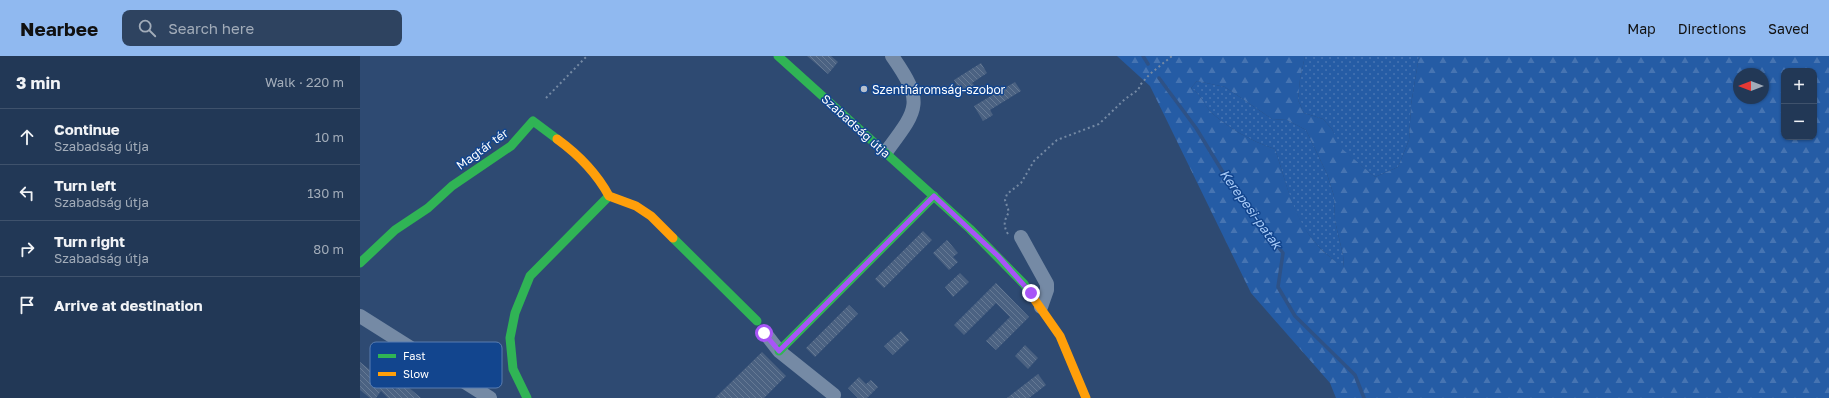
<!DOCTYPE html>
<html lang="en">
<head>
<meta charset="utf-8">
<style>
  :root { --surface:#223856; --page:#2e4360; --text:#f1f3f6; --muted:#a2acb9; --line:#3f526c; --accent:#90b9f0 }
  body { margin:0; font-family:"Golos Text",sans-serif; background:var(--page); color:var(--text) }
  .controls { position:absolute; right:12px; top:12px; display:grid; overflow:hidden; border-radius:8px; box-shadow:0 1px 3px #0004 }
  .controls button { width:36px; height:36px; display:grid; place-items:center; padding:0; border:0; border-bottom:1px solid var(--line); background:var(--surface); color:var(--text); font:20px sans-serif }
  .compass { position:absolute; left:1373px; top:12px; width:36px; height:36px; border-radius:50%; background:var(--surface); box-shadow:0 1px 3px #0004; rotate:270deg }
  .stop { position:absolute; width:12px; height:12px; margin:-9px; border:3px solid #a855f7; border-radius:50%; background:#fff }
  .stop.end { background:#a855f7; border-color:#fff; box-shadow:0 1px 4px #0008 }
  .list { margin:0; padding:0; list-style:none }
  h2 { display:flex; justify-content:space-between; align-items:center; height:52px; margin:0; padding:0 16px; font-size:17px }
  h2 small { font-size:13px; font-weight:400; color:var(--muted) }
  .list li { display:grid; grid-template-columns:26px 1fr auto; gap:12px; align-items:center; box-sizing:border-box; height:56px; padding:0 16px; border-top:1px solid var(--line) }
  .list b { display:block; font-size:15px; white-space:nowrap }
  .list p { margin:0; font-size:13px; white-space:nowrap; color:var(--muted) }
  .list em { font-size:13px; font-style:normal; color:var(--muted) }
  .icon { flex:none; width:22px; height:22px; fill:none; stroke:currentColor; stroke-width:2; stroke-linecap:round; stroke-linejoin:round }
  .map { position:relative; flex:none; width:1469px; height:342px; overflow:hidden }
  header { display:flex; align-items:center; gap:24px; box-sizing:border-box; height:56px; padding:0 20px; background:var(--accent); color:#111 }
  header strong { font-size:19px }
  nav { display:flex; gap:22px; margin-inline-start:auto; font-size:14px }
  .search { width:280px; height:36px; background:var(--page); display:flex; align-items:center; gap:10px; box-sizing:border-box; padding:0 14px; border-radius:8px; color:var(--muted); font-size:15px }
  main { display:flex }
  aside { flex:1; background:var(--surface) }
  .map>svg:first-child { display:block }
  .grass { fill:url(#grass-dots) }
  .forest { fill:url(#forest-firs); fill-rule:evenodd }
  .lines { fill:none; stroke-linecap:round; stroke-linejoin:round }
  .stream { stroke:#2e5287; stroke-width:3.5 }
  .building { fill:url(#building-back-hatch) }
  .path { stroke:#758aa5; stroke-width:2; stroke-dasharray:2 3; stroke-linecap:butt }
  .street { stroke:#758aa5; stroke-width:14 }
  .fast { stroke:#30b455; stroke-width:9 }
  .slow { stroke:#ff9f0a; stroke-width:9 }
  .route { stroke:#a855f7; stroke-width:5 }
  .poi-dot { fill:#b6c0ce; stroke:#12458e; stroke-width:1.5 }
  .labels { text-anchor:middle; dominant-baseline:central; stroke-width:3; stroke-linejoin:round; paint-order:stroke }
  .poi-label { font-size:12px; fill:#fff; stroke:#12458e; text-anchor:start }
  .street-label { font-size:12px; fill:#fff; stroke:#12458e }
  .water-label { font-size:13px; font-style:italic; fill:#a8cbf8; stroke:#12458e }
  .key { fill:#12458e; stroke:#597db0; stroke-width:1 }
  .key-label { font-size:11px; fill:#fff }
</style>
</head>
<body>
<header>
<strong>Nearbee</strong>
<div class="search"><svg class="icon" aria-label="search" viewBox="0 0 24 24"><circle cx="10" cy="10" r="6"/><path d="M15 15l6 6"/></svg>Search here</div>
<nav><a>Map</a><a>Directions</a><a>Saved</a></nav>
</header>
<main>
<aside>
<h2>3 min<small>Walk · 220 m</small></h2>
<ul class="list">
<li><svg class="icon" aria-label="ahead" viewBox="0 0 24 24"><path d="M12 20V5M6 11l6-6 6 6"/></svg><div><b>Continue</b><p>Szabadság útja</p></div><em>10 m</em></li>
<li><svg class="icon" aria-label="left" viewBox="0 0 24 24"><path d="M17 20v-9H6M10 6l-5 5 5 5"/></svg><div><b>Turn left</b><p>Szabadság útja</p></div><em>130 m</em></li>
<li><svg class="icon" aria-label="right" viewBox="0 0 24 24"><path d="M7 20v-9h11M14 6l5 5-5 5"/></svg><div><b>Turn right</b><p>Szabadság útja</p></div><em>80 m</em></li>
<li><svg class="icon" aria-label="arrive" viewBox="0 0 24 24"><path d="M6 21V4h12l-3 4 3 4H6"/></svg><div><b>Arrive at destination</b></div></li>
</ul>
</aside>
<div class="map">
<svg width="1469" height="342" viewBox="0 0 1469 342">
  <defs>
    <pattern id="grass-dots" width="8" height="8" patternUnits="userSpaceOnUse"><rect width="8" height="8" fill="#255ca5"/><path d="M2 2h.1M6 6h.1" fill="none" stroke="#4674b2" stroke-width="1.8" stroke-linecap="round"/></pattern>
    <pattern id="forest-firs" width="22" height="20" patternUnits="userSpaceOnUse"><rect width="22" height="20" fill="#255ca5"/><path d="M5 1l3.5 6h-7zM16 11l3.5 6h-7z" fill="#4674b2"/></pattern>
    <pattern id="building-back-hatch" width="6" height="6" patternUnits="userSpaceOnUse"><rect width="6" height="6" fill="#4b6282"/><path d="M-1 5l2 2M0 0l6 6M5-1l2 2" fill="none" stroke="#667a95"/></pattern>
  </defs>
  <rect width="100%" height="100%" fill="#2e4a72"/>
  <g class="grass">
    <path d="M945,0H1059L1051,49L1049,84L1038,111L1015,121L980,92L972,73L963,63L944,57L938,44L940,23Z"/>
    <path d="M837,25L865,31L912,63L927,64L946,74L967,118L974,140L975,165L983,199L984,212C934,176 933,147 915,93C893,86 870,73 853,58C843,49 843,40 831,32Z"/>
  </g>
  <path class="forest" d="M757,0H945L940,23L938,44L944,57L963,63L972,73L981,92L1015,121L1038,111L1049,84L1051,49L1059,0H1469V342H976L970,327L891,237L790,30ZM1424,15H1454V81H1424ZM1379,18H1403V42H1379ZM837,25L865,31L912,63L927,64L946,74L967,118L974,140L975,165L983,199L984,211C937,182 931,141 915,93C893,86 870,73 853,58C844,50 843,40 831,32Z"/>
  <g class="lines">
    <g class="stream">
      <path d="M783,0L788,8"/>
      <path d="M799,22L836,72L875,136L923,197L918,231L935,260L995,319L1004,342"/>
    </g>
  </g>
  <g class="building">
    <path d="M447,0H471L478,6L468,18Z"/>
    <path d="M621,7L627,17L612,27L615,30L602,38L594,24Z"/>
    <path d="M655,26L661,35L630,54L633,59L623,65L614,50Z"/>
    <path d="M563,175L572,184L524,232L515,223Z"/>
    <path d="M587,184L598,197L593,201L598,206L589,214L573,197Z"/>
    <path d="M600,217L609,226L593,241L585,231Z"/>
    <path d="M636,227L669,261L636,294L626,285L650,261L636,247L604,279L594,269Z"/>
    <path d="M489,249L498,258L455,301L446,292Z"/>
    <path d="M541,275L549,284L533,299L524,290Z"/>
    <path d="M665,289L678,302L668,313L655,300Z"/>
    <path d="M402,296L426,320L404,342H355Z"/>
    <path d="M0,306L35,334L42,326L61,342H28L21,335L16,342H10L0,334Z"/>
    <path d="M678,318L686,329L669,342H647Z"/>
    <path d="M499,321L506,328L511,324L518,331L507,342H498L488,332Z"/>
  </g>
  <g class="lines">
    <g class="path">
      <path d="M186,42L227,0"/>
      <path d="M648,178C643,170 644,164 649,156L645,144L647,138L661,127L674,105L697,84L739,68L765,43L778,34L781,28L790,18L812,0"/>
    </g>
    <g class="street">
      <path d="M526,96C558,53 565,47 532,0"/>
      <path d="M661,181L687,228V234L681,251"/>
      <path d="M0,260L130,342"/>
      <path d="M405,277L419,295L474,339"/>
    </g>
    <g class="fast">
      <path d="M418,0L610,173L664,228L672,240"/>
      <path d="M313,182L397,265"/>
      <path d="M0,207L35,174L68,152L92,130L151,90L173,65L197,83"/>
      <path d="M419,295L574,140"/>
      <path d="M167,342L153,313L150,282L155,257L170,220L249,140"/>
    </g>
    <g class="slow">
      <path d="M197,83C219,99 236,116 249,140L276,150L291,160L313,182"/>
      <path d="M672,240L700,280L726,342"/>
    </g>
  </g>
  <g class="lines">
    <path class="route" d="M404,277L419,295L574,140L638,200L671,237"/>
  </g>
  <circle class="poi-dot" cx="504" cy="33" r="4"/>
  <g class="labels">
    <g class="poi-label">
      <text x="512" y="33">Szentháromság-szobor</text>
    </g>
    <g class="street-label">
      <text transform="translate(496 70) rotate(42)">Szabadság útja</text>
      <text transform="translate(122 93) rotate(-36)">Magtár tér</text>
    </g>
    <g class="water-label">
      <text transform="translate(891 153) rotate(54)">Kerepesi-patak</text>
    </g>
  </g>
  <rect x="10" y="286" width="132" height="46" rx="6" class="key"/>
  <rect x="18" y="298" width="18" height="4" fill="#30b455"/>
  <rect x="18" y="316" width="18" height="4" fill="#ff9f0a"/>
  <g class="key-label">
    <text x="43" y="304">Fast</text>
    <text x="43" y="322">Slow</text>
  </g>
</svg>
<div class="controls">
<button>+</button>
<button>−</button>
</div>
<svg class="compass" viewBox="-18 -18 36 36"><path d="M0-13l5 13h-10z" fill="#e53935"/><path d="M0 13l5-13h-10z" fill="#a2acb9"/></svg>
<div class="stop" style="left:404px;top:277px"></div>
<div class="stop end" style="left:671px;top:237px"></div>
</div>
</main>
</body>
</html>
